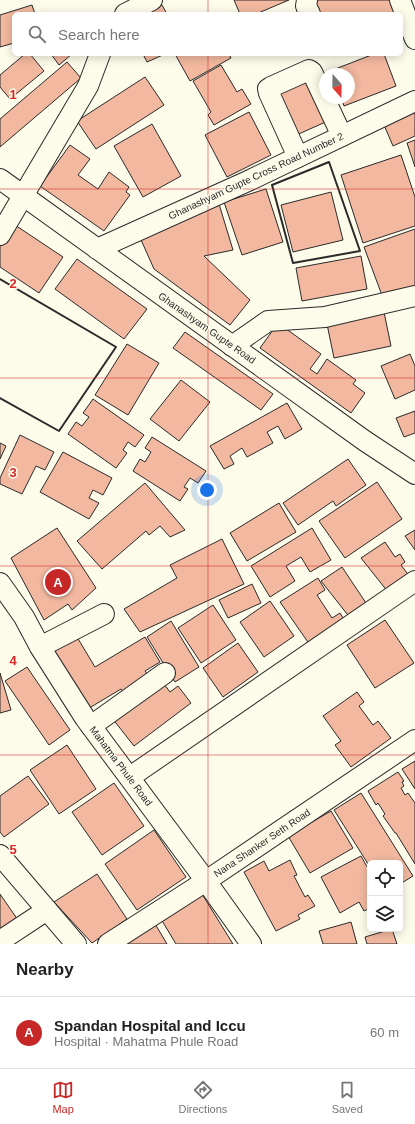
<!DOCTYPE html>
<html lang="en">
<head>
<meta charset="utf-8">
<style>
  :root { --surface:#fff; --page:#f2f2f2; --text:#222; --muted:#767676; --line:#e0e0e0; --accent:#c62828 }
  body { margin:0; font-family:Helvetica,sans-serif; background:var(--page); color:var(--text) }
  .controls { position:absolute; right:12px; bottom:12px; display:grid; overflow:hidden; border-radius:6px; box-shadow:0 2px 10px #0003 }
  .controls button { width:36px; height:36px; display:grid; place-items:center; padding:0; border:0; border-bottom:1px solid var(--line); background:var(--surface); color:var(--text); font:20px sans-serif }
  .compass { position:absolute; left:319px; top:68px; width:36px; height:36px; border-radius:50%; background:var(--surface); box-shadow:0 2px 10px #0003; rotate:160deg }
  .you { position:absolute; left:207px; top:490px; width:14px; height:14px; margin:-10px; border:3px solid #fff; border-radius:50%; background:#1a73e8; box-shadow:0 0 0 6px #1a73e833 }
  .badge { display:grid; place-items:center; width:26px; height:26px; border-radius:50%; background:var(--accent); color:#fff; font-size:13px; font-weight:700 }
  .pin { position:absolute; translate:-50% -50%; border:2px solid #fff; box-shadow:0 1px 4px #0006 }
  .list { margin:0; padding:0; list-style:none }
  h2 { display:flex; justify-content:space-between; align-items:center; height:52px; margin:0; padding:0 16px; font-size:17px }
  h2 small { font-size:13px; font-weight:400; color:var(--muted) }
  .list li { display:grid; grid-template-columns:26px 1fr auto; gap:12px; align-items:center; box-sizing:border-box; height:72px; padding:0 16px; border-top:1px solid var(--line) }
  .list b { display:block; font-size:15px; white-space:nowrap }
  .list p { margin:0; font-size:13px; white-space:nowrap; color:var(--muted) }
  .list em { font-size:13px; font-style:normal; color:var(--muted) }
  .icon { flex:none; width:22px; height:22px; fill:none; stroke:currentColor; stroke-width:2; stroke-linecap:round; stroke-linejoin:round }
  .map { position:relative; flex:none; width:415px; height:944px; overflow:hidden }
  .search { position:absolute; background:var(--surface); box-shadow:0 2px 10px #0003; left:12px; right:12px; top:12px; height:44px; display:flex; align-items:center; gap:10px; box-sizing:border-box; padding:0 14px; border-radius:6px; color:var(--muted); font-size:15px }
  .sheet { height:124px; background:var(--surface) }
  nav { display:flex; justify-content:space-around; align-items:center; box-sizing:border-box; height:56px; border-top:1px solid var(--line); background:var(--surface); font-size:11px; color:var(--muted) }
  nav a { display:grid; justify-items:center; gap:2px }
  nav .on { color:var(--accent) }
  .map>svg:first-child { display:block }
  .building { fill:#f2b8a0; stroke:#2b2b2b }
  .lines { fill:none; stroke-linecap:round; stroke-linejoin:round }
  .minor-casing { stroke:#2b2b2b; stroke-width:22 }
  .minor { stroke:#fdfbea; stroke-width:20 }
  .wall { stroke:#2b2b2b; stroke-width:2 }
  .grid { fill:none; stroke:#d62828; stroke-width:1; stroke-opacity:0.55 }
  .labels { text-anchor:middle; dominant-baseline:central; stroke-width:3; stroke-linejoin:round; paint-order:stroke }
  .street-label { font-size:10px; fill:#2b2b2b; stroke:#fdfbea }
  .grid-label { font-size:13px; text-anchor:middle; font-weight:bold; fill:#d62828; stroke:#fdfbea; stroke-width:3; stroke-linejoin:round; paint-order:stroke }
</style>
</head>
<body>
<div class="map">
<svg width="415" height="944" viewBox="0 0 415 944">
  <rect width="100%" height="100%" fill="#fdfbea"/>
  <g class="building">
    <path d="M234,0H289L256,14H240Z"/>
    <path d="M316,0H391L399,11L393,14H316Z"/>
    <path d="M32,5L35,14H14V43L0,47V15Z"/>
    <path d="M162,5L167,14H141Z"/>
    <path d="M25,54H30L44,71L10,99L0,87V75Z"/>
    <path d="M51,54H72L59,65Z"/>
    <path d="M143,54H165L147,62Z"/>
    <path d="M175,54H229L231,58L190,81Z"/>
    <path d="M374,54H384L396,86L344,106L341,98H349V74H331L330,71Z"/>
    <path d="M67,62L81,78L0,147V119Z"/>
    <path d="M221,65L237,92L242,89L251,104L214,125L208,115L211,112L193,81Z"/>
    <path d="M309,73L330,120L292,137L272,90Z"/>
    <path d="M145,77L164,105L96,149L77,121Z"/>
    <path d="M415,111V136L393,146L384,125Z"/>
    <path d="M249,112L271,155L227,177L205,135Z"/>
    <path d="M152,124L181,176L143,197L114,146Z"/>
    <path d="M415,140V167L407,143Z"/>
    <path d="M70,145L90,159L78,175L98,189L109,172L129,187L126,192L130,195L104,231L40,186Z"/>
    <path d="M401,155L415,197V226L363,243L341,175Z"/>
    <path d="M266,189L283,242L242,255L224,202Z"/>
    <path d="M331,192L343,240L293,252L281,205Z"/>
    <path d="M219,204L233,250L204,256L250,300L230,325L154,269L138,233Z"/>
    <path d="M12,223L63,257L39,293L0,267V242Z"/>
    <path d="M415,229V286L383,298L364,247Z"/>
    <path d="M361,256L367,289L302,301L296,268Z"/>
    <path d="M77,259L147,309L124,339L55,289Z"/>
    <path d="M384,312L391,346L334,358L327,324Z"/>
    <path d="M278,323L321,354L310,369L317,374L327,359L356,380L353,384L365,393L351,413L260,348Z"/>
    <path d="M185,332L273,394L261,410L173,348Z"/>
    <path d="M127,344L159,363L128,415L95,395Z"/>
    <path d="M410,354L415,366V390L395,399L381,366Z"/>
    <path d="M181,380L210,402L179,441L150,419Z"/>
    <path d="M93,399L144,435L135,447L128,442L123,450L127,453L116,468L68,434L76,422L82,426L89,417L83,413Z"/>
    <path d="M287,403L302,429L285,439L278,426L267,432L273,443L247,457L242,448L230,456L234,464L224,469L210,446Z"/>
    <path d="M415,411V433L404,437L396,418Z"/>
    <path d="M20,435L54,452L45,470L36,466L22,494L0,484V478Z"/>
    <path d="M152,437L206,471L198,483L190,478L184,487L188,489L180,501L133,471L140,459L145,462L151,452L145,448Z"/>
    <path d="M0,443L6,446L0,459Z"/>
    <path d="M63,452L112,478L103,495L93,490L89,498L99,503L89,519L40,492Z"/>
    <path d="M348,459L366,485L336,506L333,501L298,525L283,503Z"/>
    <path d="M377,482L402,519L345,558L319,521Z"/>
    <path d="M145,483L185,530L170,537L160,526L149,535L146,531L102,569L77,541Z"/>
    <path d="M279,503L296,532L247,561L230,533Z"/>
    <path d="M57,528L96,588L72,610L68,604L44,620L11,558Z"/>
    <path d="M312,528L331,560L310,572L301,557L286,566L295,581L270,597L251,566Z"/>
    <path d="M415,530V550L405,536Z"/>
    <path d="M222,539L244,584L140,632L124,609L177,578L170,565Z"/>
    <path d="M385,542L395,557L400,554L405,562L401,565L410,577L388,592L361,558Z"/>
    <path d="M342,567L368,606L351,619L321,581Z"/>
    <path d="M318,578L325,590L317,595L332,618L340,613L346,623L310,645L280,602Z"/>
    <path d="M252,584L261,603L228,618L219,600Z"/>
    <path d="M270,601L294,636L264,657L240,622Z"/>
    <path d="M213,605L236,640L201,663L178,628Z"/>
    <path d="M385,620L414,663L375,688L347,645Z"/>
    <path d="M171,621L199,667L175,682L147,637Z"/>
    <path d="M77,637L95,667L145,637L160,662L145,671L149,676L123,692L121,689L86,710L52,652Z"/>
    <path d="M238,643L258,672L223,697L203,668Z"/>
    <path d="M27,667L70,730L49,745L5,681Z"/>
    <path d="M0,673L11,710L0,713Z"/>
    <path d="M161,680L170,692L178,686L191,703L134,746L112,718Z"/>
    <path d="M357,692L364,702L359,706L373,725L378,721L391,738L351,767L335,745L341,741L323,716Z"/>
    <path d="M67,745L96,789L59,814L30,770Z"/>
    <path d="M415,761V789L402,769Z"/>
    <path d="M398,772L404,781L402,782L404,786L401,788L405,795L408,793L415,803V864L396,833H395L383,816L385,814L378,803L376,805L368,791Z"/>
    <path d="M28,776L49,804L4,837L0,832V796Z"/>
    <path d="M114,783L144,826L102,855L72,812Z"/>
    <path d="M361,793L413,876L400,884V863H370V867L334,810Z"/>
    <path d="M331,811L353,848L310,873L288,836Z"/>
    <path d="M154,830L186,877L137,910L105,864Z"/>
    <path d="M361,856L370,872V908L364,911L359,902L340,913L321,877Z"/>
    <path d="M290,860L297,875L294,876L305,897L308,895L315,906L298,915L300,919L276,931L244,872L264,861L269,871Z"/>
    <path d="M97,874L127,919L92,943L54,902Z"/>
    <path d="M0,894L20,923L0,936Z"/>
    <path d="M202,894L233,944H176L161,919Z"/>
    <path d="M154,922L167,944H119Z"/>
    <path d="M351,922L357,944H323L319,931Z"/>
    <path d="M392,929L397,944H367L365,937Z"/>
  </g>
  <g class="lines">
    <g class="minor-casing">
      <g id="minor">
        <path d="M307,0L306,6L310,14"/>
        <path d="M400,0L415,39"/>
        <path d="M125,14L152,0"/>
        <path d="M298,157L269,93L268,89L271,87L309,70L312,72L342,136"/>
        <path d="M0,179L365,441L415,474"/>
        <path d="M0,235L88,86L100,54"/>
        <path d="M97,249L248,181L415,101"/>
        <path d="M232,346L268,321L325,317L415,296"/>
        <path d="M0,583L24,617L40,647L85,718L206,881L251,944"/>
        <path d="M40,647L104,614"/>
        <path d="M91,726L165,673"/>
        <path d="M130,777L415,581"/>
        <path d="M0,855L76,944"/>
        <path d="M0,941L47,910"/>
        <path d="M108,944L206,881L415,740"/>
      </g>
    </g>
    <use href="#minor" class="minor"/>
    <g class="wall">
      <path d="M329,162L360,251L293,263L272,185Z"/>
      <path d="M0,279L116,347L59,431L0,398"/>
    </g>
  </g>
  <path class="grid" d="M208,0V14M208,54V944M0,189H415M0,378H415M0,566H415M0,755H415"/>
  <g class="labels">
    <g class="street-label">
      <text transform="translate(256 176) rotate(-25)">Ghanashyam Gupte Cross Road Number 2</text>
      <text transform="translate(207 328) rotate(35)">Ghanashyam Gupte Road</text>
      <text transform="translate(121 766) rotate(53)">Mahatma Phule Road</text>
      <text transform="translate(262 843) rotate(-34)">Nana Shanker Seth Road</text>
    </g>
  </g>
  <g class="grid-label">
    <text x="13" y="99">1</text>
    <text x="13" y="288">2</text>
    <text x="13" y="477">3</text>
    <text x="13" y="665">4</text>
    <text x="13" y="854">5</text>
  </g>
</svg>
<div class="controls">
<button><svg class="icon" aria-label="locate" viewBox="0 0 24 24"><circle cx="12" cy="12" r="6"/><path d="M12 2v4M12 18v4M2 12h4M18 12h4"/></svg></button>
<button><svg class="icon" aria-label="layers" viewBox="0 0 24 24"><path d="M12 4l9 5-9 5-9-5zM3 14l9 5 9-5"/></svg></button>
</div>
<svg class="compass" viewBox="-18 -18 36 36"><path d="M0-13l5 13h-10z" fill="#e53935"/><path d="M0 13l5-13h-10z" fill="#767676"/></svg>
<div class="you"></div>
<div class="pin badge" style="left:58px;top:582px">A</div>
<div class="search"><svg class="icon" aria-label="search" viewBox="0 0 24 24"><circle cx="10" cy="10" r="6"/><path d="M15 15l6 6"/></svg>Search here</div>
</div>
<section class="sheet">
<h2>Nearby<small></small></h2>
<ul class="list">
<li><span class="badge">A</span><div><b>Spandan Hospital and Iccu</b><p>Hospital · Mahatma Phule Road</p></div><em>60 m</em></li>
</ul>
</section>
<nav>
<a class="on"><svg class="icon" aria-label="map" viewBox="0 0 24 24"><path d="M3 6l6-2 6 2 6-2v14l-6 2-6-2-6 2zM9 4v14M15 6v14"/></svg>Map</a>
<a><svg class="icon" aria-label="directions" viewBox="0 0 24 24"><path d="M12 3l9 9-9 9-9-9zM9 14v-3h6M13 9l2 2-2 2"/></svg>Directions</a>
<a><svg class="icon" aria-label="saved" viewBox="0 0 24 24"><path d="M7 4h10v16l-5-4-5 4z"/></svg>Saved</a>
</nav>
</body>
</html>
